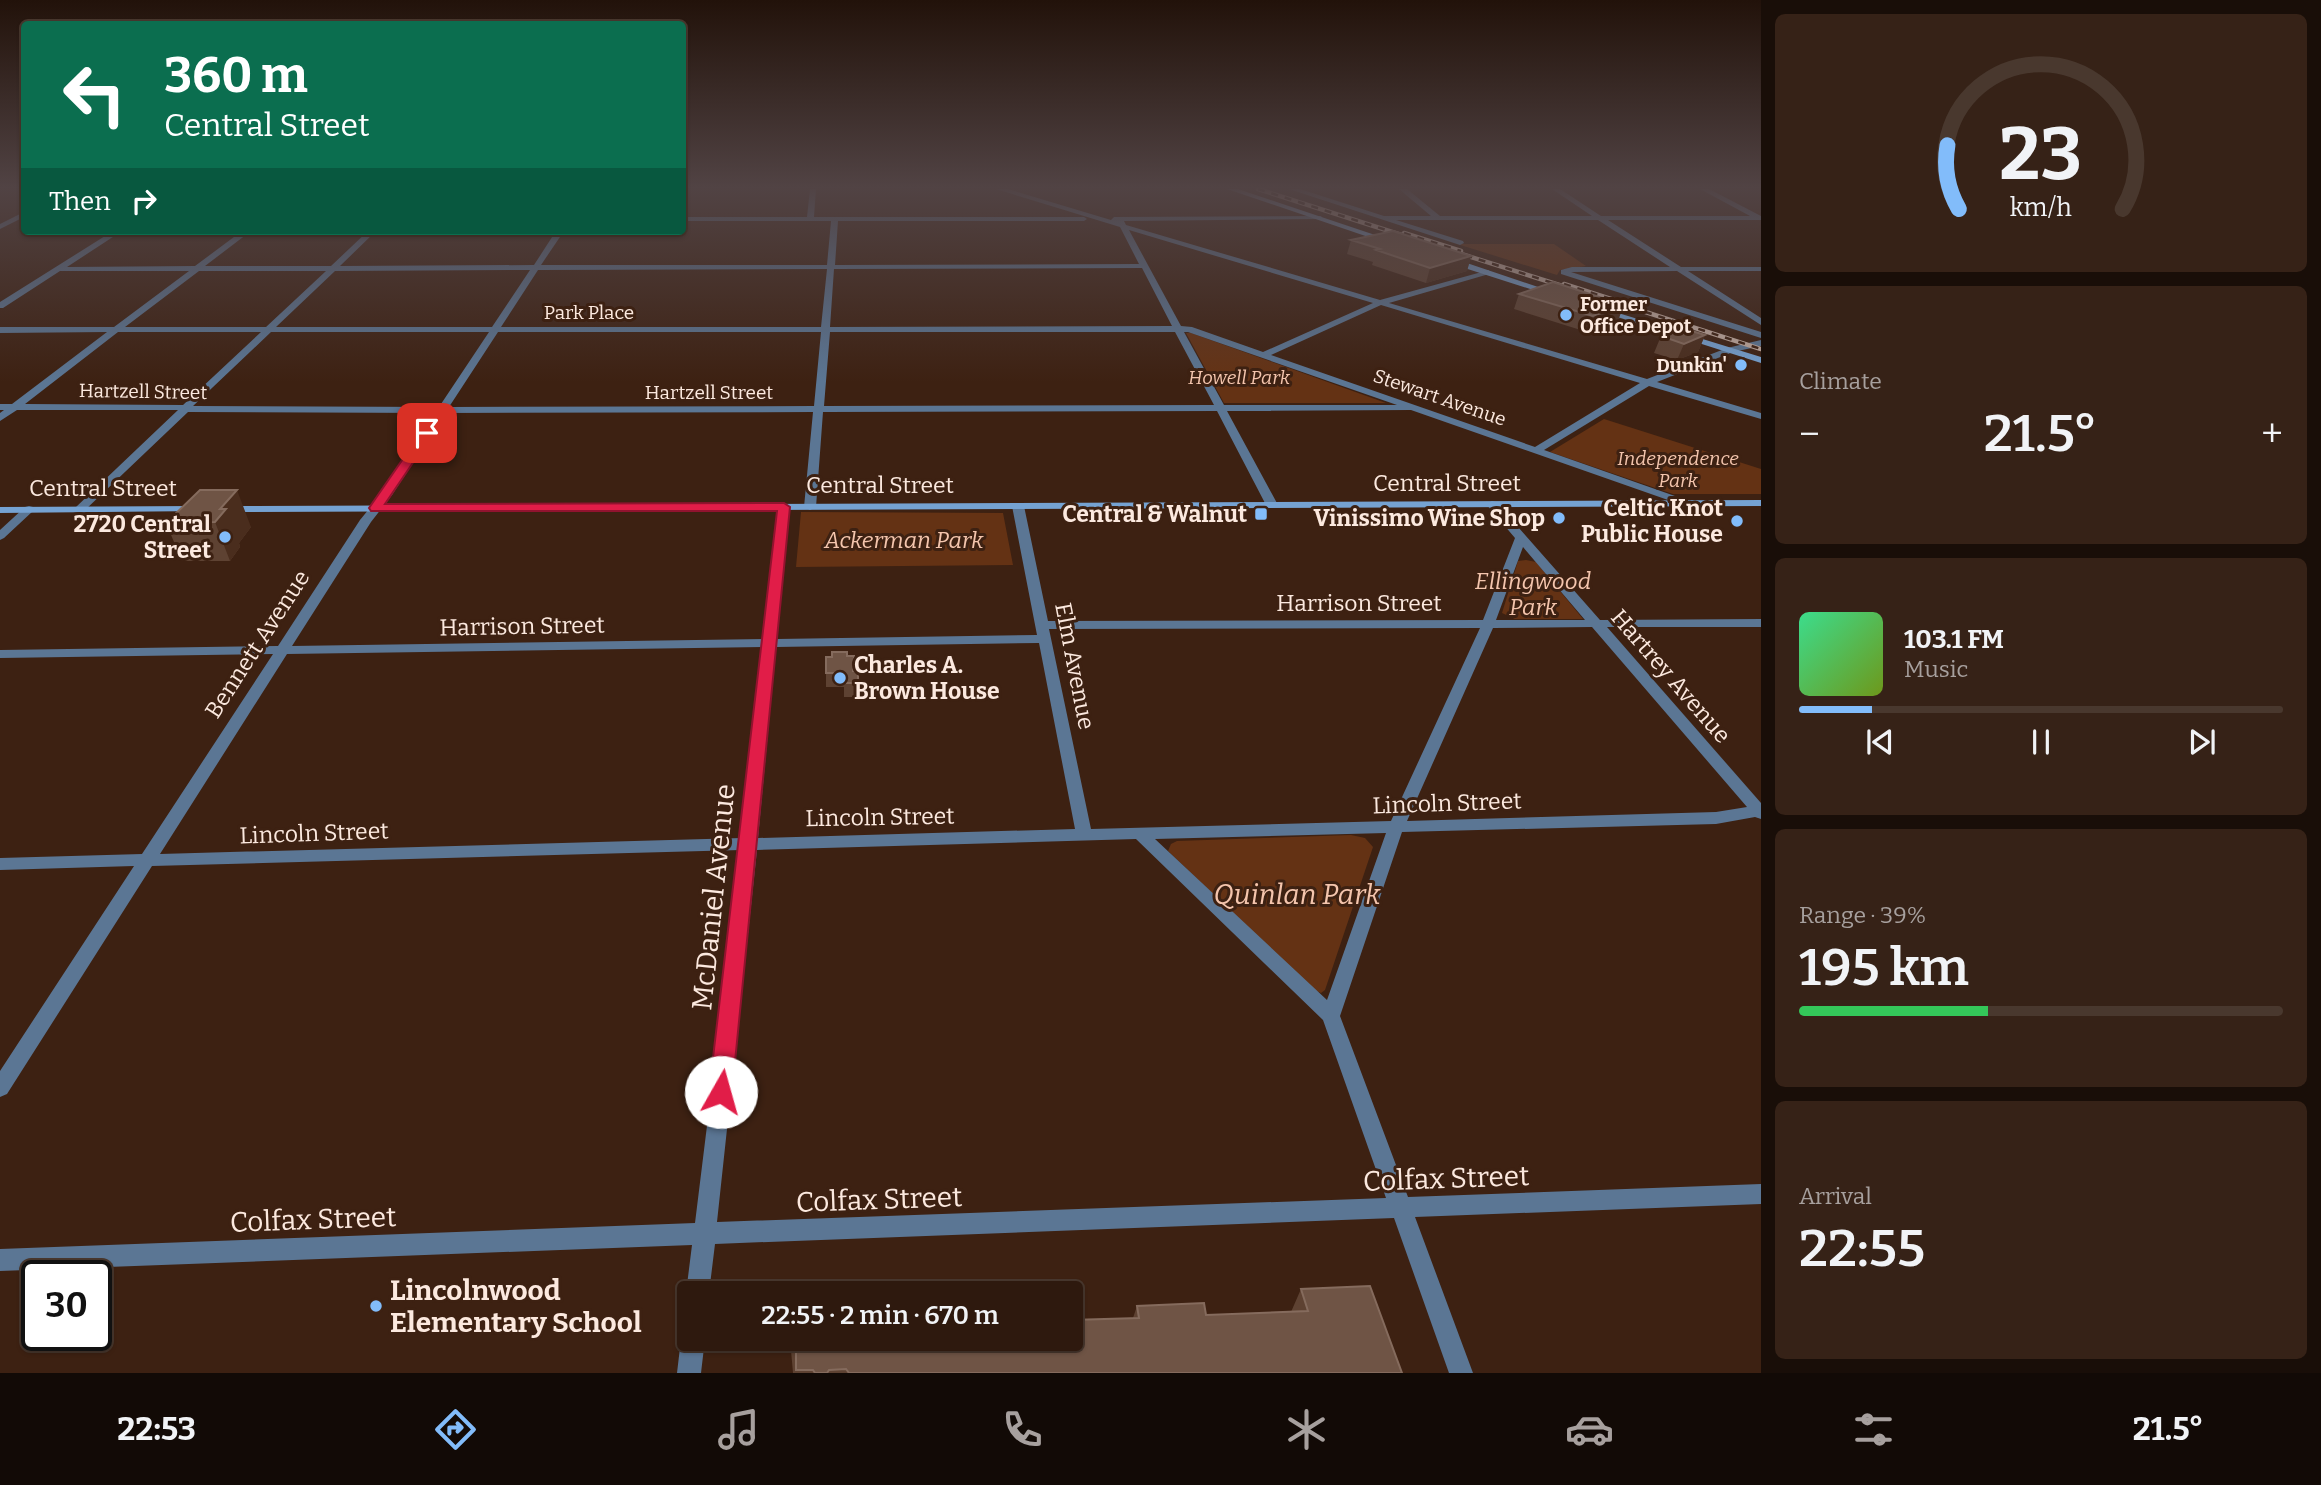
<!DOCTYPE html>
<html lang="en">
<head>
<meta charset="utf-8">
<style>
  body { margin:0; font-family:Bitter,serif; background:#362217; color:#f1f3f6; height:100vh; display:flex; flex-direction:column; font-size:26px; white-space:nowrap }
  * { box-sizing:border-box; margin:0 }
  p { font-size:23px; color:#a7a09e }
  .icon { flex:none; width:38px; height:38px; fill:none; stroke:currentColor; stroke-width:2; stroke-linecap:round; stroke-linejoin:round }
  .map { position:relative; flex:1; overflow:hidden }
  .drawer { display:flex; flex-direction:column; gap:14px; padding:14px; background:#190e08; width:560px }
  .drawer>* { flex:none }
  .hud { position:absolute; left:21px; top:21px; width:665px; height:214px; border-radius:7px; box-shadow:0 2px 5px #0004,0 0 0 2px #49382e; background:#0b6e4f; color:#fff; overflow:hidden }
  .speed { position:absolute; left:21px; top:1260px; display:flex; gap:14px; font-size:35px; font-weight:700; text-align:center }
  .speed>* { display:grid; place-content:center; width:91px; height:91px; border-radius:50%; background:#2e190e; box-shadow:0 2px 5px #0004,0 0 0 2px #49382e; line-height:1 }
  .speed .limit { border:4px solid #111; border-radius:10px; background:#fff; color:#111 }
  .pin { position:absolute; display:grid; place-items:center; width:60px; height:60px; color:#fff; margin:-30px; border-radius:14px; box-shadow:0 4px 10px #0006 }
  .me { position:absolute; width:77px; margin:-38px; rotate:7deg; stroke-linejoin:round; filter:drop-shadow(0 0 5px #0008) }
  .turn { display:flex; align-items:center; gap:24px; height:147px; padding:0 28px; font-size:32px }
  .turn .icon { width:91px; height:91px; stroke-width:2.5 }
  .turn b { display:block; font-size:49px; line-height:60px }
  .then { display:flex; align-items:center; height:66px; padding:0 28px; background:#0003; gap:14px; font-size:26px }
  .big { font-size:52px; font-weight:600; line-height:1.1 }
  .drawer .tile { flex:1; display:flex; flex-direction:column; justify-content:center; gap:10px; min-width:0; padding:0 24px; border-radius:10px; background:#362217 }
  .drawer .dial { align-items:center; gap:0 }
  .dial svg { height:182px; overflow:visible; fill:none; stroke:#49382e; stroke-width:7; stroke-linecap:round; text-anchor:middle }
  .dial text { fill:#f1f3f6; stroke:none }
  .song { display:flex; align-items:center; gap:21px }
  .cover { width:84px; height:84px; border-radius:10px; background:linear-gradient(135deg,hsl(150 70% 55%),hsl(80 70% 35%)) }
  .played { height:7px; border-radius:4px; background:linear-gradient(90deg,#82bcfa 15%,#49382e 15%) }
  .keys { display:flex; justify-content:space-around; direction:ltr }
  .heat { display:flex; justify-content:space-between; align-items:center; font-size:38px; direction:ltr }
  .charge { height:10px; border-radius:5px; background:linear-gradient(90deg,#34c759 39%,#49382e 0) }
  .trip { position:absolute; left:677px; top:1281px; width:406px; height:70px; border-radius:7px; background:#2e190e; box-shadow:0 2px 5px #0004,0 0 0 2px #49382e; font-weight:600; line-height:70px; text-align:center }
  .dock { display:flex; height:112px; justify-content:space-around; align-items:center; background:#120a06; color:#a7a09e }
  .dock .icon { width:49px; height:49px }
  .dock .on { color:#82bcfa }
  .dock b { font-size:32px; color:#f1f3f6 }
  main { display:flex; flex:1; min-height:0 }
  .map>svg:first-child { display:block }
  .green { fill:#643214 }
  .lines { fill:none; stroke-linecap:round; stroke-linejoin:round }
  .street { fill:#5b7694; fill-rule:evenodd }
  .secondary { fill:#75a2d2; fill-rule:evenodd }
  .rail-casing { stroke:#c0aa9f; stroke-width:4.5 }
  .rail { stroke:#3d2112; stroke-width:2.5; stroke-dasharray:7; stroke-linecap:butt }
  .wall { fill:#5e4232 }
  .shaded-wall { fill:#4a2d1d }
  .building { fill:#6f5445; stroke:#856b5d; stroke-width:2 }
  .route { fill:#e11d48; stroke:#92132f; stroke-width:2 }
  .poi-dot { fill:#82bcfa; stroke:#3d2112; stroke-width:2.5 }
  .labels { text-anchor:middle; stroke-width:6; stroke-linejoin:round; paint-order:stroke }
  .far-poi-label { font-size:19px; font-weight:bold; fill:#fce9df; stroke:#3d2112; text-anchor:start }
  .far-street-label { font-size:19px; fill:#fce9df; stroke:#3d2112 }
  .far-park-label { font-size:19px; font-style:italic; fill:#f4c5ad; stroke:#3d2112 }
  .street-label { font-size:23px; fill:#fce9df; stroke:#3d2112 }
  .poi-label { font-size:23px; font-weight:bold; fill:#fce9df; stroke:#3d2112; text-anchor:end }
  .park-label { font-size:23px; font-style:italic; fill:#f4c5ad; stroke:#3d2112 }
  .near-park-label { font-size:28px; font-style:italic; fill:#f4c5ad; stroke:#3d2112 }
  .near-street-label { font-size:28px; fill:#fce9df; stroke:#3d2112 }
  .near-poi-label { font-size:28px; font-weight:bold; fill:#fce9df; stroke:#3d2112; text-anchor:start }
</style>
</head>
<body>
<main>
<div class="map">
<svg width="1761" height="1373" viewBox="0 0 1761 1373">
  <rect width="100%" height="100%" fill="#3d2112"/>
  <path class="green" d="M1457,244H1554L1586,266L1560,270L1557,275Z
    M1186,333H1191L1386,403H1224Z
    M1604,419L1761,469V494H1673L1550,452Z
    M801,512L1003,513L1013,565L796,567Z
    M1526,560L1536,562L1583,619H1515L1502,613L1518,561Z
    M1351,835L1365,838L1373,847L1325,990L1321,993L1314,990L1168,851L1171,844L1177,841Z"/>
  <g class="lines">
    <path class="street" d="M810,189H816L814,217H1084L1087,219L1084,221H838L835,265L1139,264L1120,227L996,189H1008L1111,220L1114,217L1321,216L1323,219L1124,221L1126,225L1380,300L1489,270V274L1389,303L1647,379L1727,348L1761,340V346L1733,352L1657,382L1761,413V419L1649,386L1544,450L1692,502L1694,504L1688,507L1411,410L1227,411L1278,505L1272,508L1266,505L1217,411L823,412L816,507L810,510L804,507L813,412L445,413L392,495L371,522L292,646L764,639L778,507L784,504L790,507L777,639L1037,635L1012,506L1018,503L1024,506L1048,621L1483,620L1515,538L1486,504L1492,501L1496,502L1600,620L1761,619V627H1607L1761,803V819L1755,817L1716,824L1402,832L1340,1016L1408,1197L1761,1184V1204L1415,1217L1473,1373H1449L1394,1218L715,1244L709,1293H690V1300L686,1293L692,1245L0,1271V1249L695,1223L741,850L152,866L7,1094L0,1097V1071L134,866L0,870V858L142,854L273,654L0,658V650L278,646L360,520L382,493L435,413L188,412L84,511H76V507L178,410H17L0,421V413L4,410H0V404H12L107,332L0,333V327H114L189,271H60L3,308H0V302L113,231H122L67,267L195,266L242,231H251L205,266H331L368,231H376L340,266L534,265L556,231H564L541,265H827L831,221H682V217H807ZM1129,230L1373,303L1263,352L1192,327L1181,326ZM1142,268L1172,326L830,327L834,269ZM827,269L821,327H501L538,270ZM530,270L492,327H276L335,271ZM199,271H326L266,327H125ZM1381,305L1640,383L1535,447L1271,355ZM118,332H261L183,405L25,404ZM271,332H489L439,407L193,406ZM498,332H821L814,406L449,407ZM830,332H1175L1214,405L824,406ZM1184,332H1188L1397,405H1224ZM1523,547L1585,620H1496ZM1592,627L1747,807L1716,812L1407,821L1493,628ZM1480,628L1391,821L1091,829L1049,629ZM1039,643L1075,829L758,838L776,647ZM763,647L742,838L160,854L287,654ZM1386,833L1327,1000L1155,839ZM1136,839L1323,1020L1386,1198L717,1222L757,850Z
      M1289,189H1300L1384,216H1431L1399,189H1407L1440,216H1592L1552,189H1560L1601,216H1750L1700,189H1709L1761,216V220H1608L1681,267H1761V271H1688L1761,318V325L1677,271L1571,272L1761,332V338L1561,274V270L1572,267H1670L1598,220H1396L1463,241L1464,243L1460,245Z
      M24,212V217L0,229V224Z
      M29,506L33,507V511L4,538L0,540V530L25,507Z
      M690,1329V1339H705L701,1373H677L681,1339L685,1331Z"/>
    <path class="secondary" d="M1227,189H1238L1393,241L1386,243Z
      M1449,259H1455L1556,293L1549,295L1449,263Z
      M1602,308L1761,357V363L1602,312Z
      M1761,500V506L226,512L220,509L226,506Z
      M199,506L205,509L203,511L0,513V507Z"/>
    <defs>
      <path id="rail" d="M1258,189L1411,238
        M1404,233L1461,251
        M1452,251L1572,289
        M1564,284L1614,300
        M1605,299L1761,349"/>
    </defs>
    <use href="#rail" class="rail-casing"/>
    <use href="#rail" class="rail"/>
  </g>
  <path class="wall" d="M1351,240L1471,256L1467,271L1426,283L1372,265L1373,262L1347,254Z
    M1519,294L1624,305L1618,320L1587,332L1514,309Z
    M1705,335L1698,352L1677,360L1654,353L1661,336Z
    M200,490L251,527L239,543L240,547L230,561H182L166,523Z
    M847,656L854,671H858V697H844V687H826V673Z
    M1301,1289L1402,1373H793L790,1339H1071L1133,1318L1137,1306L1206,1315L1291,1312Z"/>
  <path class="shaded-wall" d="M1471,256L1467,271L1426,283L1430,268Z
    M1624,305L1618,320L1587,332L1593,316Z
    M1705,335L1698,352L1677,360L1684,344Z
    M237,490L251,527L239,543L240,547L230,561L215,522L220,509Z"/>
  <path class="building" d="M1393,231L1471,256L1430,268L1376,250L1380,249L1351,240Z
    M1553,282L1624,305L1593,316L1519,294Z
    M1682,328L1705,335L1684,344L1661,336Z
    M200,490H237L220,509H226L215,522L166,523Z
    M832,652H847V656H854L853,671H858V683H844V673H826V657H832Z
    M952,1282V1293H803V1287Z
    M1370,1286L1402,1373H849L846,1369L829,1370L827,1373H815L813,1370H796V1345L791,1339H1071V1320L1139,1318L1137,1306L1204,1303L1206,1315L1308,1311L1301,1289Z"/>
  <linearGradient id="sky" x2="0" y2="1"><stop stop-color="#22120a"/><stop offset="0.49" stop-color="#514344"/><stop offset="1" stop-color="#514344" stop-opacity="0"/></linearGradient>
  <rect width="1761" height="382" fill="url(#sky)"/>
  <path class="route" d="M427,429L433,433L385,504L784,503L790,507L732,1092L729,1099L721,1102L713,1099L709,1092L777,511H371L369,508L423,430Z"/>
  <g class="poi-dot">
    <circle cx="1566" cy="315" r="7"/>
    <circle cx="1741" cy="365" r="7"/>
    <rect x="1254" y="507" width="14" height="14" rx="3.5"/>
    <circle cx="1559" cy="518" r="7"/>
    <circle cx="1737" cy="521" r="7"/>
    <circle cx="225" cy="537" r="7"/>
    <circle cx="840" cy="678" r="7"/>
    <circle cx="376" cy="1306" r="7"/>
  </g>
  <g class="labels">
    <g class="far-poi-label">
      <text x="1580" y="311">Former<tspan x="1580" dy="22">Office Depot</tspan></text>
      <text x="1727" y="372" text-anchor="end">Dunkin'</text>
    </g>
    <g class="far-street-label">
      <text x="589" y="319">Park Place</text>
      <text transform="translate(143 391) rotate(1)" y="7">Hartzell Street</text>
      <text x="709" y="399">Hartzell Street</text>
      <text transform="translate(1440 397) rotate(19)" y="7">Stewart Avenue</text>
    </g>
    <g class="far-park-label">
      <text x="1239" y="384">Howell Park</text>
      <text x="1678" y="465">Independence<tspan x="1678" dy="22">Park</tspan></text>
    </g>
    <g class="street-label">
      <text x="1447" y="491">Central Street</text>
      <text x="880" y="493">Central Street</text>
      <text x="103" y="496">Central Street</text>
      <text x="1359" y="611">Harrison Street</text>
      <text transform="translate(522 626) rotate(-1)" y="8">Harrison Street</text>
      <text transform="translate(257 644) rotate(-57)" y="8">Bennett Avenue</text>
      <text transform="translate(1075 666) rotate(79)" y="8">Elm Avenue</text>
      <text transform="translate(1671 676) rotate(49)" y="8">Hartrey Avenue</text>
      <text transform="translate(1447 803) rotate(-2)" y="8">Lincoln Street</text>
      <text transform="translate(880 817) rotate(-1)" y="8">Lincoln Street</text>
      <text transform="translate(314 833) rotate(-2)" y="8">Lincoln Street</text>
    </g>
    <g class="poi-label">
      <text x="1723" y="516">Celtic Knot<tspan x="1723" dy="26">Public House</tspan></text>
      <text x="1247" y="522">Central &amp; Walnut</text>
      <text x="1545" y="526">Vinissimo Wine Shop</text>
      <text x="211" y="532">2720 Central<tspan x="211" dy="26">Street</tspan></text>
      <text x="854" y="673" text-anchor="start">Charles A.<tspan x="854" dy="26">Brown House</tspan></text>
    </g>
    <g class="park-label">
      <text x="904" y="548">Ackerman Park</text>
      <text x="1533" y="589">Ellingwood<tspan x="1533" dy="26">Park</tspan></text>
    </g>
    <g class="near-park-label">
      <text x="1297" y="904">Quinlan Park</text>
    </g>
    <g class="near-street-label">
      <text transform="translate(713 897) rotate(-84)" y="10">McDaniel Avenue</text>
      <text transform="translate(1446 1178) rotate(-2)" y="10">Colfax Street</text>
      <text transform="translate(879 1199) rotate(-2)" y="10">Colfax Street</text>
      <text transform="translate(313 1219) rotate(-2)" y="10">Colfax Street</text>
    </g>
    <g class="near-poi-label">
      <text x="390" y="1300">Lincolnwood<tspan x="390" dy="32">Elementary School</tspan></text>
    </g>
  </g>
</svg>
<div class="speed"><div class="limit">30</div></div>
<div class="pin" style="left:427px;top:433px;background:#d93025"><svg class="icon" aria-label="arrive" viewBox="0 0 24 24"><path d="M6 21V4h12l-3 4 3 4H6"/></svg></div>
<svg class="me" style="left:721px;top:1092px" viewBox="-20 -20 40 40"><circle r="19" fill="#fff"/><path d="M0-13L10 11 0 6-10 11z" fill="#e11d48"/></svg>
<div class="trip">22:55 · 2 min · 670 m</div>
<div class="hud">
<div class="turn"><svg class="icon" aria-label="left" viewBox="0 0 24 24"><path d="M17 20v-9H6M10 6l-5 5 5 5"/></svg><div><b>360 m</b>Central Street</div></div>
<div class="then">Then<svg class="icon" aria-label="right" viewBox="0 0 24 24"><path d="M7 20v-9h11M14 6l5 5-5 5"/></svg></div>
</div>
</div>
<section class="drawer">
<div class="tile dial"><svg viewBox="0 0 100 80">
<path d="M14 69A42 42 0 1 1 86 69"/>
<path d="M14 69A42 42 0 0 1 9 41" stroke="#82bcfa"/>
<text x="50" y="56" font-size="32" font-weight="700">23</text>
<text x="50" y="72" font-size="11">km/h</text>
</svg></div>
<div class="tile"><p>Climate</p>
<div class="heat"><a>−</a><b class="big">21.5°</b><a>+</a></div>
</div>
<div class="tile">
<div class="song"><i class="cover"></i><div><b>103.1 FM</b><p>Music</p></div></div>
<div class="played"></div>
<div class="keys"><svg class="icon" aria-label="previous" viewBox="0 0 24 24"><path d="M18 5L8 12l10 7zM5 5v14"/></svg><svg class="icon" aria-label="pause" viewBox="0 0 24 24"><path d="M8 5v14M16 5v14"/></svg><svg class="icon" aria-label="next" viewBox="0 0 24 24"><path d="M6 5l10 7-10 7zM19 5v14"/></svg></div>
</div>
<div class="tile"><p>Range · 39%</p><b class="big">195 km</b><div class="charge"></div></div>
<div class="tile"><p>Arrival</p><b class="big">22:55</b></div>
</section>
</main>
<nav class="dock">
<b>22:53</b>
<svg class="icon on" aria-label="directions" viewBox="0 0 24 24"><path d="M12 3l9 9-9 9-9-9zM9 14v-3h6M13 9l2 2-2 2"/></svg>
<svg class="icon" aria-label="music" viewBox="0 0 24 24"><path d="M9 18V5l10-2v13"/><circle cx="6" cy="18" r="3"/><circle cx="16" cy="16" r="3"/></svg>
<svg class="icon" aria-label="phone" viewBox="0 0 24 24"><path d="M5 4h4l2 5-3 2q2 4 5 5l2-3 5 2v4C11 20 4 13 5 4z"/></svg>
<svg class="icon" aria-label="climate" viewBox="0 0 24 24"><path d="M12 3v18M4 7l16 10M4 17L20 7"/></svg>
<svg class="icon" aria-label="car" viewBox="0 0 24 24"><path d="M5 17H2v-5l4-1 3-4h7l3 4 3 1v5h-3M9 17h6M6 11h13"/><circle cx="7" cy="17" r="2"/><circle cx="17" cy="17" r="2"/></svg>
<svg class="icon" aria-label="filters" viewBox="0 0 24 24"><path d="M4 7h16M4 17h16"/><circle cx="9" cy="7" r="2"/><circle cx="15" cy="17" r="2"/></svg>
<b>21.5°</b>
</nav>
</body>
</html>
